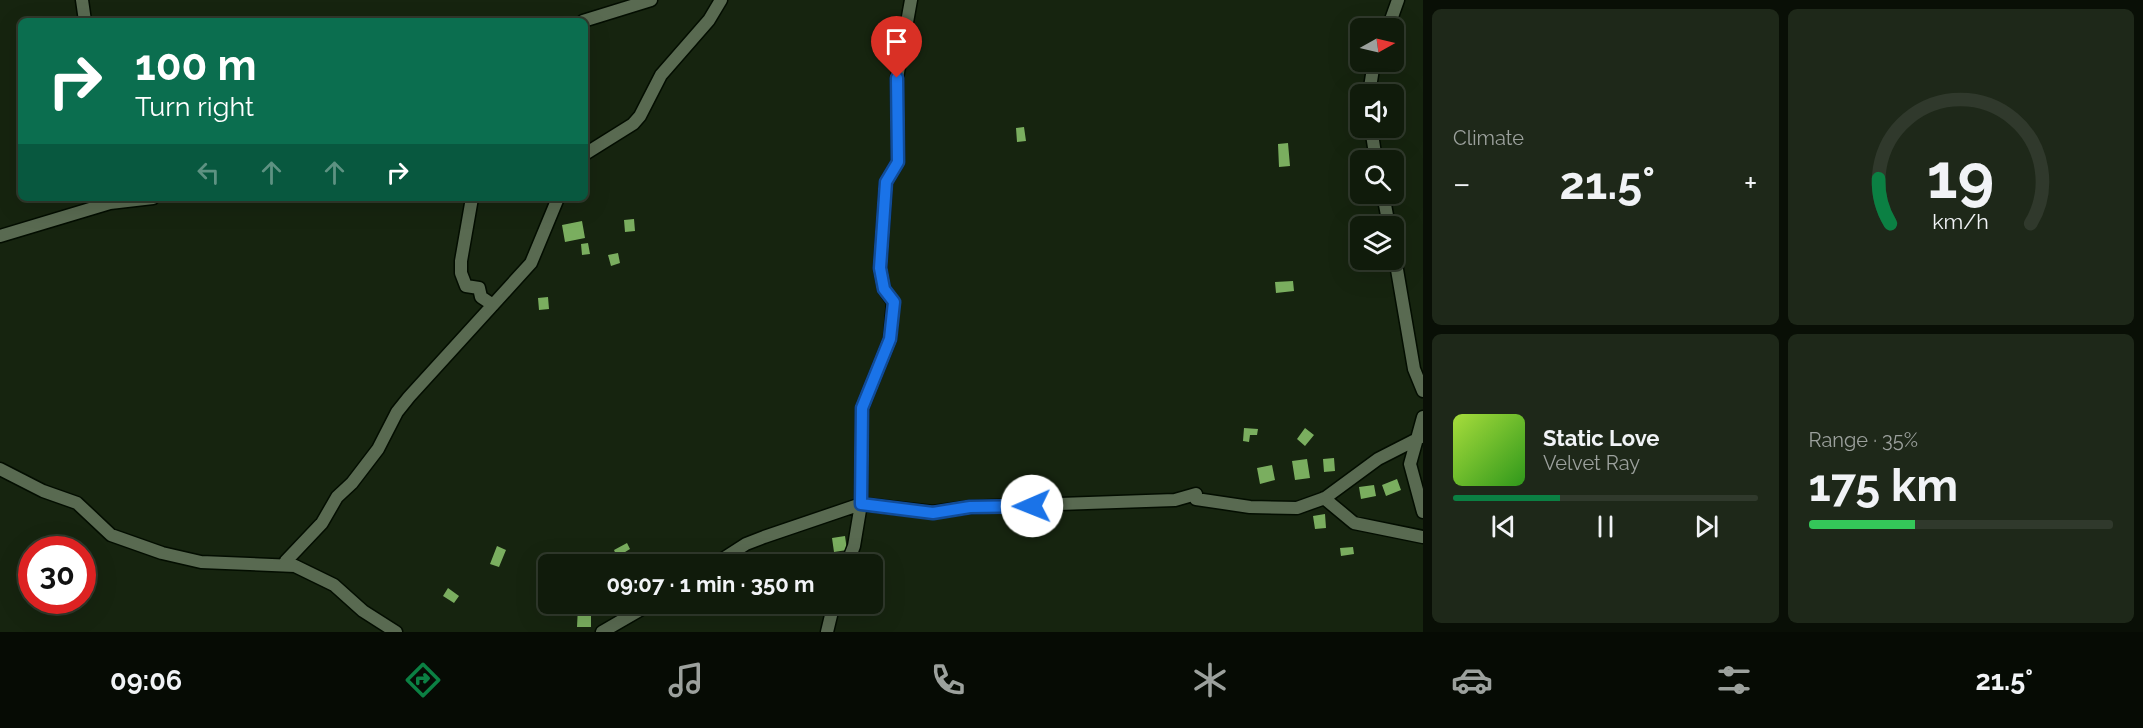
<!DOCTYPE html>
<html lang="en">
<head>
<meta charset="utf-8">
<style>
  body { margin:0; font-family:Raleway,sans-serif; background:#1e2819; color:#f1f3f6; height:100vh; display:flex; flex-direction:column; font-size:22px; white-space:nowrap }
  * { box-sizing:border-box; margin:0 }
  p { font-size:20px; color:#9ca19d }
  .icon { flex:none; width:33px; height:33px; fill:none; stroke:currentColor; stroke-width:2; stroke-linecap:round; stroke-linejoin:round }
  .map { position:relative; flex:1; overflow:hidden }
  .side { display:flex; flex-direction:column; gap:9px; padding:9px; background:#090f06; width:720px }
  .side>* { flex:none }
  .top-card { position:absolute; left:18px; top:18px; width:570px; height:183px; border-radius:9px; box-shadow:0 6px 24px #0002,0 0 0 2px #30392c; background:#0b6e4f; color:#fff; overflow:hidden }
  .needle { width:39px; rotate:82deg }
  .tools { position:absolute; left:1350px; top:18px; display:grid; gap:12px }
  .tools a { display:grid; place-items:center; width:54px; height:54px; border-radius:9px; background:#101b0b; box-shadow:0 6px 24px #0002,0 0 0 2px #30392c; font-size:30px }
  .speed { position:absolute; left:18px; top:536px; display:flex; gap:12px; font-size:30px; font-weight:700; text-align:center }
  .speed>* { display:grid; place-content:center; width:78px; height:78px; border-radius:50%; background:#101b0b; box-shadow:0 6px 24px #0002,0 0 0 2px #30392c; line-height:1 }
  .speed .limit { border:9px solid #d22; background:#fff; color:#111 }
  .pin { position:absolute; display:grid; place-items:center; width:51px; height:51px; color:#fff; margin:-62px -26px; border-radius:50% 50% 50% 0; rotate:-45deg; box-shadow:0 0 6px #0007 }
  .pin .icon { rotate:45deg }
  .me { position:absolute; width:66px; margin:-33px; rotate:269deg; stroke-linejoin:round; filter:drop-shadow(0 0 4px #0008) }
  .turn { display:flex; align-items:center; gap:21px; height:126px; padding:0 18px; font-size:27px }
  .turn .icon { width:78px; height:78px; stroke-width:2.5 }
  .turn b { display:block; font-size:42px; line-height:51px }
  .lanes { display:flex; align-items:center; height:57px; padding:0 18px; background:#0003; justify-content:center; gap:30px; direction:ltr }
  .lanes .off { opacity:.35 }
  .big { font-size:45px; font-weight:700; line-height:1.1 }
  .side .card { flex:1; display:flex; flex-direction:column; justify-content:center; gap:9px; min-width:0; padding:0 21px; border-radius:9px; background:#1e2819 }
  .side .dial { align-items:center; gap:0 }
  .dial svg { height:156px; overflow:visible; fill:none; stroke:#30392c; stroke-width:7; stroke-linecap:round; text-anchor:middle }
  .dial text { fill:#f1f3f6; stroke:none }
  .song { display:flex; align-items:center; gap:18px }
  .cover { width:72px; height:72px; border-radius:9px; background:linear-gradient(135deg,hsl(80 70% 55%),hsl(110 70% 35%)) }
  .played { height:6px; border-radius:3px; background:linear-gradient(90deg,#0b8043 35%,#30392c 35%) }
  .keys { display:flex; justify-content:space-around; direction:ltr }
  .heat { display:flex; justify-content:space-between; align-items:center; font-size:33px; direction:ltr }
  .charge { height:9px; border-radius:4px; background:linear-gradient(90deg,#34c759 35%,#30392c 0) }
  .side .tiles { flex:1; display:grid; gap:9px; grid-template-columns:repeat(2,1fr) }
  .trip { position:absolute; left:538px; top:554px; width:345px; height:60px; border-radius:9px; background:#101b0b; box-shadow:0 6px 24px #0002,0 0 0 2px #30392c; font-weight:700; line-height:60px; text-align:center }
  .menu { display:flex; height:96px; justify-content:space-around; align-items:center; background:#060b04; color:#9ca19d }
  .menu .icon { width:42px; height:42px }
  .menu .selected { color:#0b8043 }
  .menu b { font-size:27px; color:#f1f3f6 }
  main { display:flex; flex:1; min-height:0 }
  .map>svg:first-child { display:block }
  .building { fill:#7aae5f }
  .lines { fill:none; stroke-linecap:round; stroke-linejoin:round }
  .minor-casing { stroke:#030d00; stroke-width:15 }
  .minor { stroke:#596a51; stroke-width:12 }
  .route-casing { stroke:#114b97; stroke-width:15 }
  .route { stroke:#1a73e8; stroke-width:10 }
</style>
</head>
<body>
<main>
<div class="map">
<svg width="1423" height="632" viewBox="0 0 1423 632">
  <rect width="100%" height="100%" fill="#16240f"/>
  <path class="building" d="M1024,127L1026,141L1017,142L1016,128Z
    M1288,143L1290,166L1279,167L1278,144Z
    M634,219L635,231L625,232L624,220Z
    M582,221L585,238L565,242L562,225Z
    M1360,238V253L1351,254L1348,240Z
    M588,243L590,254L582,255L581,244Z
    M618,253L620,263L611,266L608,255Z
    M1293,281L1294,291L1276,293L1275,282Z
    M548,297L549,309L539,310L538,298Z
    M1244,428L1258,429L1257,435H1250L1249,442L1243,441Z
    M1305,428L1314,435L1305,446L1297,439Z
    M1334,458L1335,471L1324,472L1323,459Z
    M1307,459L1310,478L1295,480L1292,461Z
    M1272,465L1275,480L1260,484L1257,468Z
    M1397,479L1401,490L1386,496L1382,485Z
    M1374,485L1376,496L1361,499L1359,487Z
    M1325,514L1326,528L1315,529L1313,516Z
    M845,536L847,550L834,552L832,538Z
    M627,543L630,549L617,557L614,550Z
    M497,546L506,550L499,567L490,564Z
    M1353,547L1354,554L1341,556L1340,548Z
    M448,588L459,596L454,603L443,596Z
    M545,593L547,606L539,607L537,594Z
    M578,606H591V627H577Z"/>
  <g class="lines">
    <defs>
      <path id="minor" d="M82,0L85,21
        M583,21L651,0
        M1388,28L1398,0
        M1369,94L1374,62
        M1371,128L1376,160
        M585,154L633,124L640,116L661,75L709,20L721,0
        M1383,194L1389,226
        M472,198L461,261V273L466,286L479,288L481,297L493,305
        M0,236L110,203L153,198
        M1394,252L1414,369L1423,391
        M1423,417L1410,464L1423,512
        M0,469L43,491L77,503L111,535L162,553L201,562L295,566L334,585L363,611L396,632
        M1324,498L1354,523L1423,537
        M715,564L746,544L764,537L861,504L933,512L970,507L1175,500L1196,494V499L1250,507L1297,508L1325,498L1378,459L1423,436
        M847,564L854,546L861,504L862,408L890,339L893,302L884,289L880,268L886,182L898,162L897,78L911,0
        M295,566L286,561L322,523L337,497L352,483L378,449L397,412L409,397L531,263L558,198
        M602,632L652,603
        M827,632L834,603"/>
    </defs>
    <use href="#minor" class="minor-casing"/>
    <use href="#minor" class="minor"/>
  </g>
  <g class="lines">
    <defs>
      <path id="route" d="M897,78L898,162L886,182L880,268L884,289L894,302L890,339L862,408L861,504L933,513L970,507L1032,506"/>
    </defs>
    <use href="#route" class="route-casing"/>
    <use href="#route" class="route"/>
  </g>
</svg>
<div class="tools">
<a><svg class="needle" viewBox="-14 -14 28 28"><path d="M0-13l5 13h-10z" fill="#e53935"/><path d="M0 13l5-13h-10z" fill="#9ca19d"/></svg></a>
<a><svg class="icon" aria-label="sound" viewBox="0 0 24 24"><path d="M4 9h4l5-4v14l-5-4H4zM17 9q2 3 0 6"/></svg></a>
<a><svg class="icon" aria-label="search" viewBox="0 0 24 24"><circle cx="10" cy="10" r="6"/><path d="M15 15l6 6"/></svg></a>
<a><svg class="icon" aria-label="layers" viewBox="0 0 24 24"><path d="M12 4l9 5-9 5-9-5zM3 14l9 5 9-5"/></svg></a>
</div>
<div class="speed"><div class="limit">30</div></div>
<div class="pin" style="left:897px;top:78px;background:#d93025"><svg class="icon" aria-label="arrive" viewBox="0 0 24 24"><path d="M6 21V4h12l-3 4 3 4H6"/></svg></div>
<svg class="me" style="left:1032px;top:506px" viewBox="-20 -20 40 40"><circle r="19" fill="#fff"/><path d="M0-13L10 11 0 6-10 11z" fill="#1a73e8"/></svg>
<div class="trip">09:07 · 1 min · 350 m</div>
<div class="top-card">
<div class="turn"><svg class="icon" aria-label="right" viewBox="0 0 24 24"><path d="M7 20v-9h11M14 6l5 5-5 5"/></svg><div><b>100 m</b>Turn right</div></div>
<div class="lanes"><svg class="icon off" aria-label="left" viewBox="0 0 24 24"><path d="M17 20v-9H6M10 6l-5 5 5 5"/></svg><svg class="icon off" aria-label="ahead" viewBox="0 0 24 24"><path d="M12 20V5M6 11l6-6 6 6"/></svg><svg class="icon off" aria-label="ahead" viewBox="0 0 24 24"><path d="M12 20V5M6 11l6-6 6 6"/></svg><svg class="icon" aria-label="right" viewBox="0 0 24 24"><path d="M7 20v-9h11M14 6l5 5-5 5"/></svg></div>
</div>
</div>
<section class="side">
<div class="tiles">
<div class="card"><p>Climate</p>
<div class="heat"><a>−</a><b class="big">21.5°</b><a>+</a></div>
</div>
<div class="card dial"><svg viewBox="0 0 100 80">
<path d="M14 69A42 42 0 1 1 86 69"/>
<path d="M14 69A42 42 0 0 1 8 46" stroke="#0b8043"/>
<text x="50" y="56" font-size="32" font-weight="700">19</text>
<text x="50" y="72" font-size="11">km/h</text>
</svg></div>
<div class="card">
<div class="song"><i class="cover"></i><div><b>Static Love</b><p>Velvet Ray</p></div></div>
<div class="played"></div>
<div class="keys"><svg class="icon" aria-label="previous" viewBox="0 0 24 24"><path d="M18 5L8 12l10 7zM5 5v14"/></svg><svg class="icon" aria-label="pause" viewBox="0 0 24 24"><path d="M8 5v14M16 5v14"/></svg><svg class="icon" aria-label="next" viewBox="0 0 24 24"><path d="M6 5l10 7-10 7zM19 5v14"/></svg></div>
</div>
<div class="card"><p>Range · 35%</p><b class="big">175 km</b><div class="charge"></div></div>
</div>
</section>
</main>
<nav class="menu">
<b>09:06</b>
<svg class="icon selected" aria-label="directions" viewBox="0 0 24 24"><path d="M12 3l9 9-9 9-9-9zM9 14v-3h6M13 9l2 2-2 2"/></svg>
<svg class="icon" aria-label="music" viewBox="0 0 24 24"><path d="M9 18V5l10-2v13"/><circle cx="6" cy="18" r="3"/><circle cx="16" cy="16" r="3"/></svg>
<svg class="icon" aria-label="phone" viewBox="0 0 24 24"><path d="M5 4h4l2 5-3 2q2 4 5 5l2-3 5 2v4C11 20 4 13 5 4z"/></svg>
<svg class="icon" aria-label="climate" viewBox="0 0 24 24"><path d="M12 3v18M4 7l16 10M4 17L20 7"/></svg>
<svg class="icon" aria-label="car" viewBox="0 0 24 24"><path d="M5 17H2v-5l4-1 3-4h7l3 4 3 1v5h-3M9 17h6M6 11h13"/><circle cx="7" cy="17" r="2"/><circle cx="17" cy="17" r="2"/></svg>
<svg class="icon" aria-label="filters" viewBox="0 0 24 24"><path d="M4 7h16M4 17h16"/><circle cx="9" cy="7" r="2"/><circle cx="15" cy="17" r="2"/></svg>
<b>21.5°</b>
</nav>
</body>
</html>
